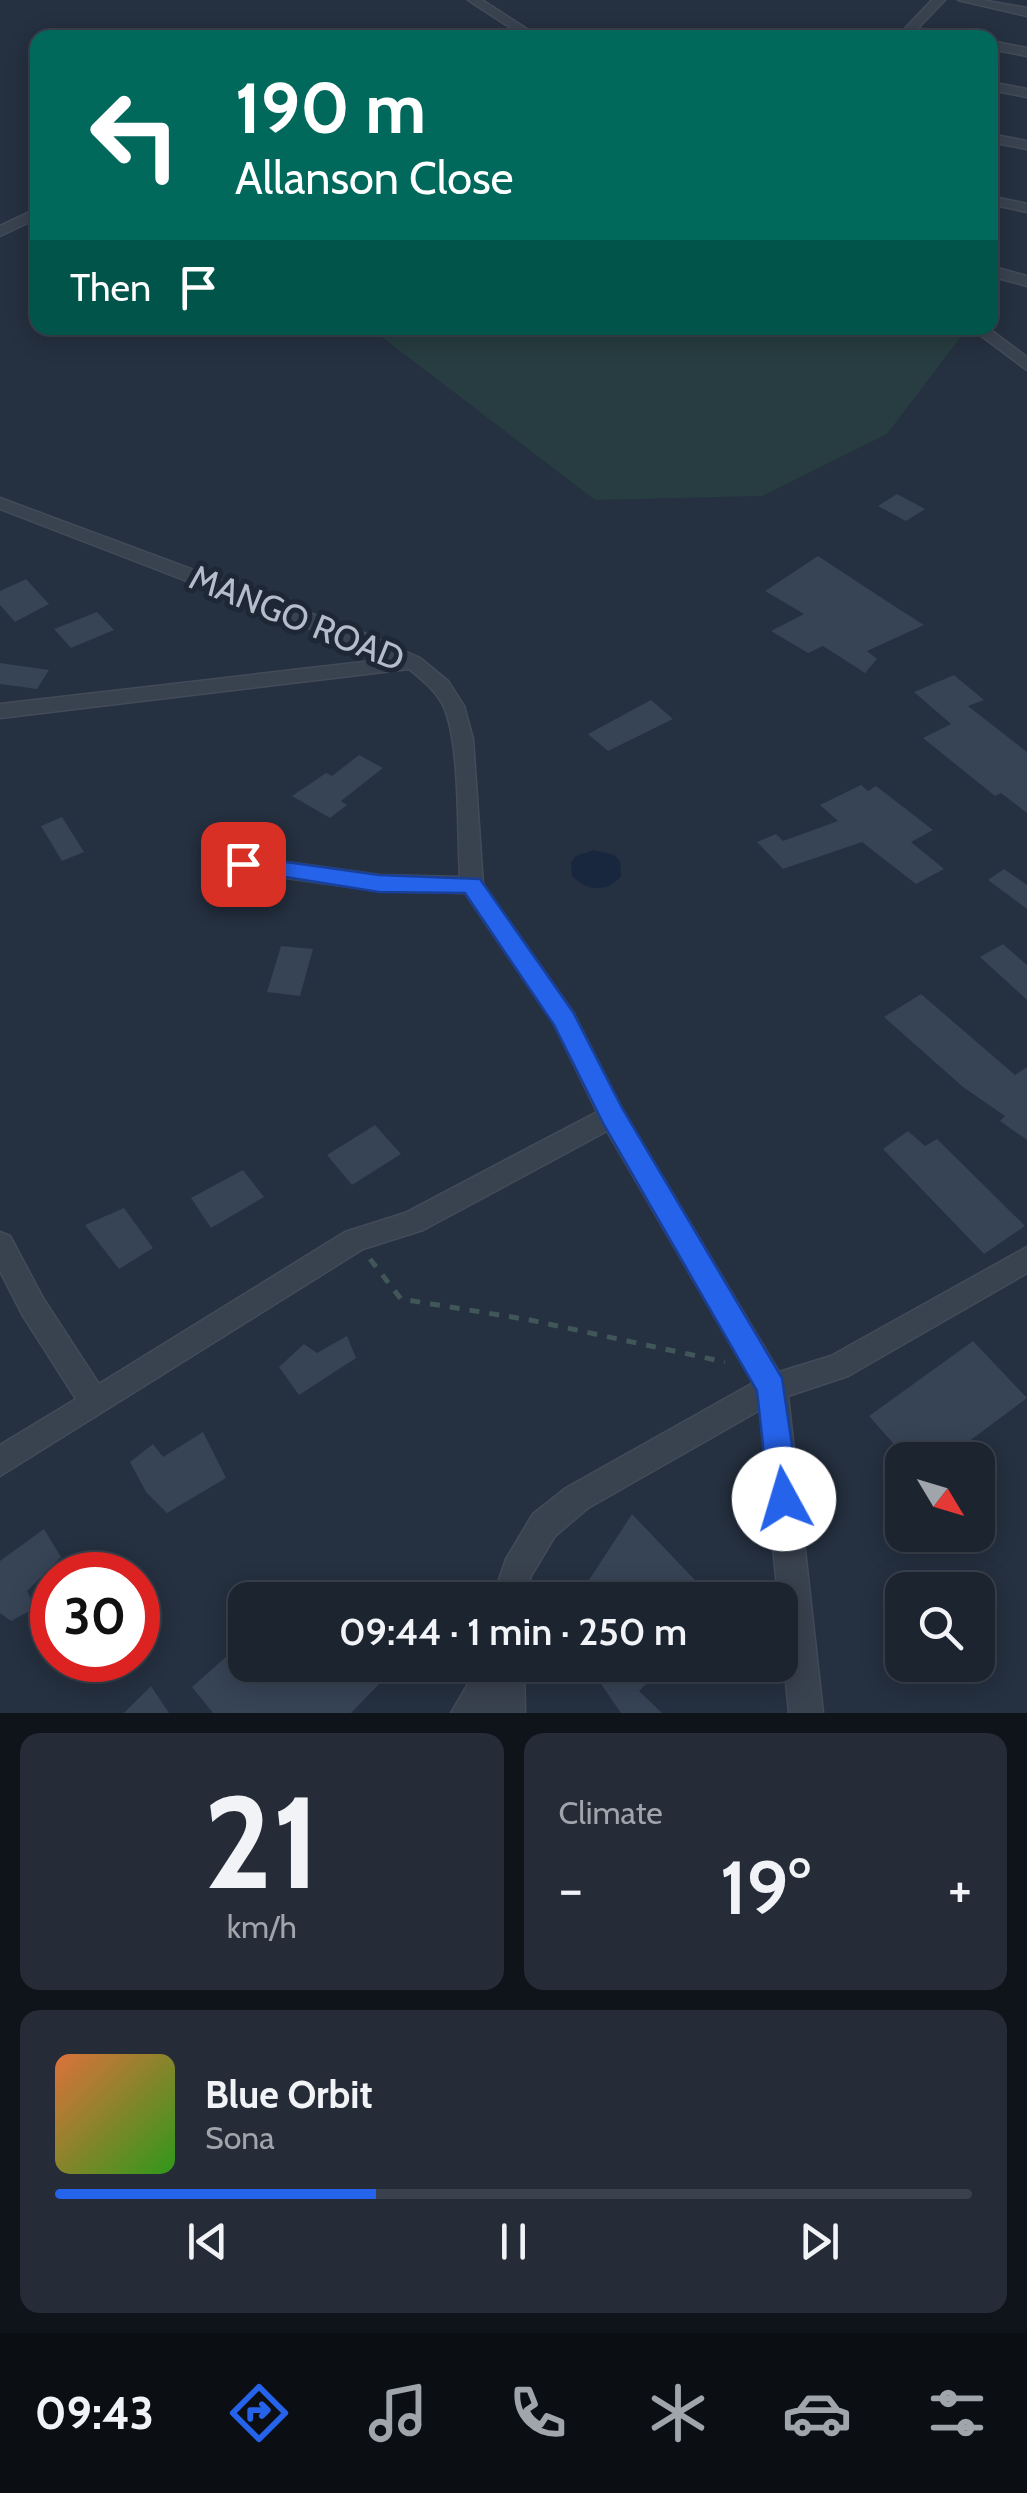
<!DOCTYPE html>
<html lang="en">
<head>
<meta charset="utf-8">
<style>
  body { margin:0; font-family:Cabin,sans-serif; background:#252c38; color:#f1f3f6; height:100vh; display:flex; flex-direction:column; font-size:38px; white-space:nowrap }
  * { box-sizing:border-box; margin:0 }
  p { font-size:32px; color:#a0a4ab }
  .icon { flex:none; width:55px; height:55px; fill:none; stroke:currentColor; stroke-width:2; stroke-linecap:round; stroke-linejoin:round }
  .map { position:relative; height:1713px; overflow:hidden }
  .side { display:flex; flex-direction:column; gap:20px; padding:20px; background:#0f141a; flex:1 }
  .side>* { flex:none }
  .guide { position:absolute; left:30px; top:30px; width:968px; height:305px; border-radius:20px; box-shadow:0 5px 25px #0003,0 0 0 2px #3a414c; background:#00695c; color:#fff; overflow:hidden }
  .needle { width:65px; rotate:128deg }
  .fabs { position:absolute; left:885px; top:1442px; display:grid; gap:20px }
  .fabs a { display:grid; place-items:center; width:110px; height:110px; border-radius:20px; background:#1c2430; box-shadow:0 5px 25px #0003,0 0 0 2px #3a414c; font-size:50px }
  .speed { position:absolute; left:30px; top:1552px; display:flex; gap:20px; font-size:50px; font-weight:700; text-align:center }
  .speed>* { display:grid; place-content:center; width:130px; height:130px; border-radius:50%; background:#1c2430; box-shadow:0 5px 25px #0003,0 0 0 2px #3a414c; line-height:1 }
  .speed .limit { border:15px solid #d22; background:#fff; color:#111 }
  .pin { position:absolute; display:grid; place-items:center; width:85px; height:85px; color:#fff; margin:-42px; border-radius:20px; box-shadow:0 5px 15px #0006 }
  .me { position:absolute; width:110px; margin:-55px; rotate:354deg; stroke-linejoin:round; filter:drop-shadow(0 0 8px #0008) }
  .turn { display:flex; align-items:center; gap:35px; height:210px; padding:0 40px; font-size:45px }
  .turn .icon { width:130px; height:130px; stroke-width:2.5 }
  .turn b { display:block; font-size:70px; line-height:85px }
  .then { display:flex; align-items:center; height:95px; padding:0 40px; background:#0003; gap:20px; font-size:38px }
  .big { font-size:75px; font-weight:600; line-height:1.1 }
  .side .card { flex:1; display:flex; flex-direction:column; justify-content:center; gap:15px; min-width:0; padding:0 35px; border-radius:20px; background:#252c38 }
  .side .dial { align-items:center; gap:0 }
  .dial b { font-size:130px; line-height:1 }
  .song { display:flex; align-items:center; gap:30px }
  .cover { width:120px; height:120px; border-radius:15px; background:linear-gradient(135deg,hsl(20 70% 55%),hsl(110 70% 35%)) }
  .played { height:10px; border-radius:5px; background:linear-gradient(90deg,#2563eb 35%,#3a414c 35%) }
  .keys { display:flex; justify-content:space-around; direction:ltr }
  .heat { display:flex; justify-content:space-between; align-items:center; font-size:55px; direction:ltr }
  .side .tiles { flex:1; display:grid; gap:20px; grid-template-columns:1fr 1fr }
  .card:last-child { grid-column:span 2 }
  .trip { position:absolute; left:228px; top:1582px; width:570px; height:100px; border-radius:20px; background:#1c2430; box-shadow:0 5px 25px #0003,0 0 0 2px #3a414c; font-weight:600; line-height:100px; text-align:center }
  .tabs { display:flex; height:160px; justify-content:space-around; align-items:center; background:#0b0e13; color:#a0a4ab }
  .tabs .icon { width:70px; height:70px }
  .tabs .on { color:#2563eb }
  .tabs b { font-size:45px; color:#f1f3f6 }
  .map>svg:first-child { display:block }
  .green { fill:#273d41 }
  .water { fill:#18273e }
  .building { fill:#374456 }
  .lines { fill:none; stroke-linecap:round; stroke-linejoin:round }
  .street-casing { stroke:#434b59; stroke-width:3 }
  .path { stroke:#405658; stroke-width:5; stroke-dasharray:10 10; stroke-linecap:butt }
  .street { fill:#39424f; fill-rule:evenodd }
  .route { fill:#2563eb; stroke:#184099; stroke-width:2.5 }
  .labels { text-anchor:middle; stroke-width:10; stroke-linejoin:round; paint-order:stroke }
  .street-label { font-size:35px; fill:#b6bdca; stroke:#1e2735 }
</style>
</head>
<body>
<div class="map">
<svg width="1027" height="1713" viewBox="0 0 1027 1713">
  <rect width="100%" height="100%" fill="#253040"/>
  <path class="green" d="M370,328H951L963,334L887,434L762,496L595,500Z"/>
  <path class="water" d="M594,850L614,855L620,861L621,876C608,893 586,891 572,876L571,862L576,856Z"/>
  <path class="building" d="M897,494L925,509L906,521L878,506Z
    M818,556L888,602L924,625L867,651L877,659L865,673L823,646L808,653L771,631L804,614L765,591Z
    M26,579L49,604L15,622L0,605V591Z
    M97,612L114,630L71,648L54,629Z
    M0,663L49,670L37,689L0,684Z
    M954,675L984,700L968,706L1027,752V813L1001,793L995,796L923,738L951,724L914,692Z
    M651,700L673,719L608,751L588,734Z
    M359,755L383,768L341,801L347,805L330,818L292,796L326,773L332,776Z
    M861,785L868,791L876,786L933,830L911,842L944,869L916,884L862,842L783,869L757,842L776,834L783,841L838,821L820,805Z
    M62,817L84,852L62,861L41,826Z
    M1004,869L1027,885V909L988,880Z
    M1003,944L1027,965V1000L980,957Z
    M281,946L313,949L300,996L267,992Z
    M921,994L1015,1075L1027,1067V1140L1000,1121L1005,1116L963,1087L884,1017Z
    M375,1125L401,1154L352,1185L327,1155Z
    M908,1131L925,1146L937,1139L1025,1226L984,1254L883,1149Z
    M243,1170L264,1197L211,1228L191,1198Z
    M124,1208L153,1248L119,1269L85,1225Z
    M347,1336L356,1358L299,1395L279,1367L304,1344L317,1353Z
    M973,1341L1027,1398L944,1460H908L869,1416Z
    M203,1432L226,1478L167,1513L146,1492L130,1462L153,1444L163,1457Z
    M632,1514L714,1600H576Z
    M44,1529L61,1557L27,1591L35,1608L11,1621L0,1613V1561Z
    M245,1640V1665H371L383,1680L351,1713H213L192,1687Z
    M588,1665H665L639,1691L662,1713H621Z
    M151,1686L169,1713H124Z"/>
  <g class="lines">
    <defs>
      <path id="street" d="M468,0H482L541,38H526Z
        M932,0H945L918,28L955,38L912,34L896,38Z
        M958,0H982L1027,8V16Z
        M990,41L1027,48V56L990,49Z
        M990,82L1027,89V97L990,90Z
        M990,134L1027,141V149L990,142Z
        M990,196L1027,204V212L990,204Z
        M38,208V218L0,236V226Z
        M990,266L1027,276V286L990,276Z
        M971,328H988L1027,357V370Z
        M0,498L369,635L420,658L448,681L464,706L473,739L483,884L573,1012L622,1109L779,1372L831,1356L1027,1247V1273L848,1376L788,1396L823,1713H789L760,1410L588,1508L555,1536L531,1576L524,1600H492L506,1559L533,1514L566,1488L753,1383L607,1131L423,1230L363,1249L0,1476V1445L76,1399L23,1316L0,1271V1232L10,1236L43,1298L99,1384L345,1232L405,1213L597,1112L554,1024L465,893L379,891L243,872L232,864L243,856L379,875L460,877C457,833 461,739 442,703C434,689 421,679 409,669L0,718V704L389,659L0,509Z
        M479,1665H524L525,1713H451Z"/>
    </defs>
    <use href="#street" class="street-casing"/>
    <path class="path" d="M370,1259L401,1299L530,1320L725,1362"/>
    <use href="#street" class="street"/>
  </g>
  <path class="route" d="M243,856L379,875L480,879L573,1012L622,1108L782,1378L800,1499L795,1510L784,1514L773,1510L769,1499L757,1391L603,1123L554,1025L465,893L379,892L235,869L231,864L235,858Z"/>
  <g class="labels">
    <g class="street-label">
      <text transform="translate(297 618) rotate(22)" y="12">MANGO ROAD</text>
    </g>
  </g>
</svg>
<div class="fabs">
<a><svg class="needle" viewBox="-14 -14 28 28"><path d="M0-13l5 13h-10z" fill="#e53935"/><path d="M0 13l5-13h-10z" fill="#a0a4ab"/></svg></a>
<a><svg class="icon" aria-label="search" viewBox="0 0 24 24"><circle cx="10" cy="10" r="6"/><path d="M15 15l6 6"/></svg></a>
</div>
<div class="speed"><div class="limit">30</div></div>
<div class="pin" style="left:243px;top:864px;background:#d93025"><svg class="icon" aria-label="arrive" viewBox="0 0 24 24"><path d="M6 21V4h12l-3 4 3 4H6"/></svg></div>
<svg class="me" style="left:784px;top:1499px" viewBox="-20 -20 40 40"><circle r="19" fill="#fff"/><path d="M0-13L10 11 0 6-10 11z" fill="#2563eb"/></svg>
<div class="trip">09:44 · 1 min · 250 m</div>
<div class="guide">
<div class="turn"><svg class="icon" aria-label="left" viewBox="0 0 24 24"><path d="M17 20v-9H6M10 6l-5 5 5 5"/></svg><div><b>190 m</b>Allanson Close</div></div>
<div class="then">Then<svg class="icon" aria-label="arrive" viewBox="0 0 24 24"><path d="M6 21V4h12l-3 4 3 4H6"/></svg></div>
</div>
</div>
<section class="side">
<div class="tiles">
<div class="card dial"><b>21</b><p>km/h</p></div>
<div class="card"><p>Climate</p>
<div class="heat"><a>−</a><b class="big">19°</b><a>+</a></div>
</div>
<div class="card">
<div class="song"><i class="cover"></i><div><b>Blue Orbit</b><p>Sona</p></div></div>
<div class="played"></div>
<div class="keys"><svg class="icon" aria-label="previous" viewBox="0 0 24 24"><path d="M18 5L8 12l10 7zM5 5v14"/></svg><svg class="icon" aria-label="pause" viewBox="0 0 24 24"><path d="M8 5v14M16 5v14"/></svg><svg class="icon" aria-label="next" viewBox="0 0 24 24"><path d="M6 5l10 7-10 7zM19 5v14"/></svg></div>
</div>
</div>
</section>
<nav class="tabs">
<b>09:43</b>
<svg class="icon on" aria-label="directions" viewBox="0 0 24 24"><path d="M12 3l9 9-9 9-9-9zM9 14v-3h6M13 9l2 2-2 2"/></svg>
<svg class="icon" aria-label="music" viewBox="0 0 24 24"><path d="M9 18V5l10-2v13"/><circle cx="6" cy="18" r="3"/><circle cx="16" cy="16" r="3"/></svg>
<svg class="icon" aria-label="phone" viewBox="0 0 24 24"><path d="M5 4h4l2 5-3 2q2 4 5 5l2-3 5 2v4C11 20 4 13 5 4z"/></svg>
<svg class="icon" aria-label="climate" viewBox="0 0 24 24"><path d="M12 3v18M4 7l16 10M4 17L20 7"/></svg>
<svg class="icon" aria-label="car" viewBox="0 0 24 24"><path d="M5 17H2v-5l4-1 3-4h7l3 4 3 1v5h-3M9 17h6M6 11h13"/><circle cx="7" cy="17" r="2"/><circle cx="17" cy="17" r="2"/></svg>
<svg class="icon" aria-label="filters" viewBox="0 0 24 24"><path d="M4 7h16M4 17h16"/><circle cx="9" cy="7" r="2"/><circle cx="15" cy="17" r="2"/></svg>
</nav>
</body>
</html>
